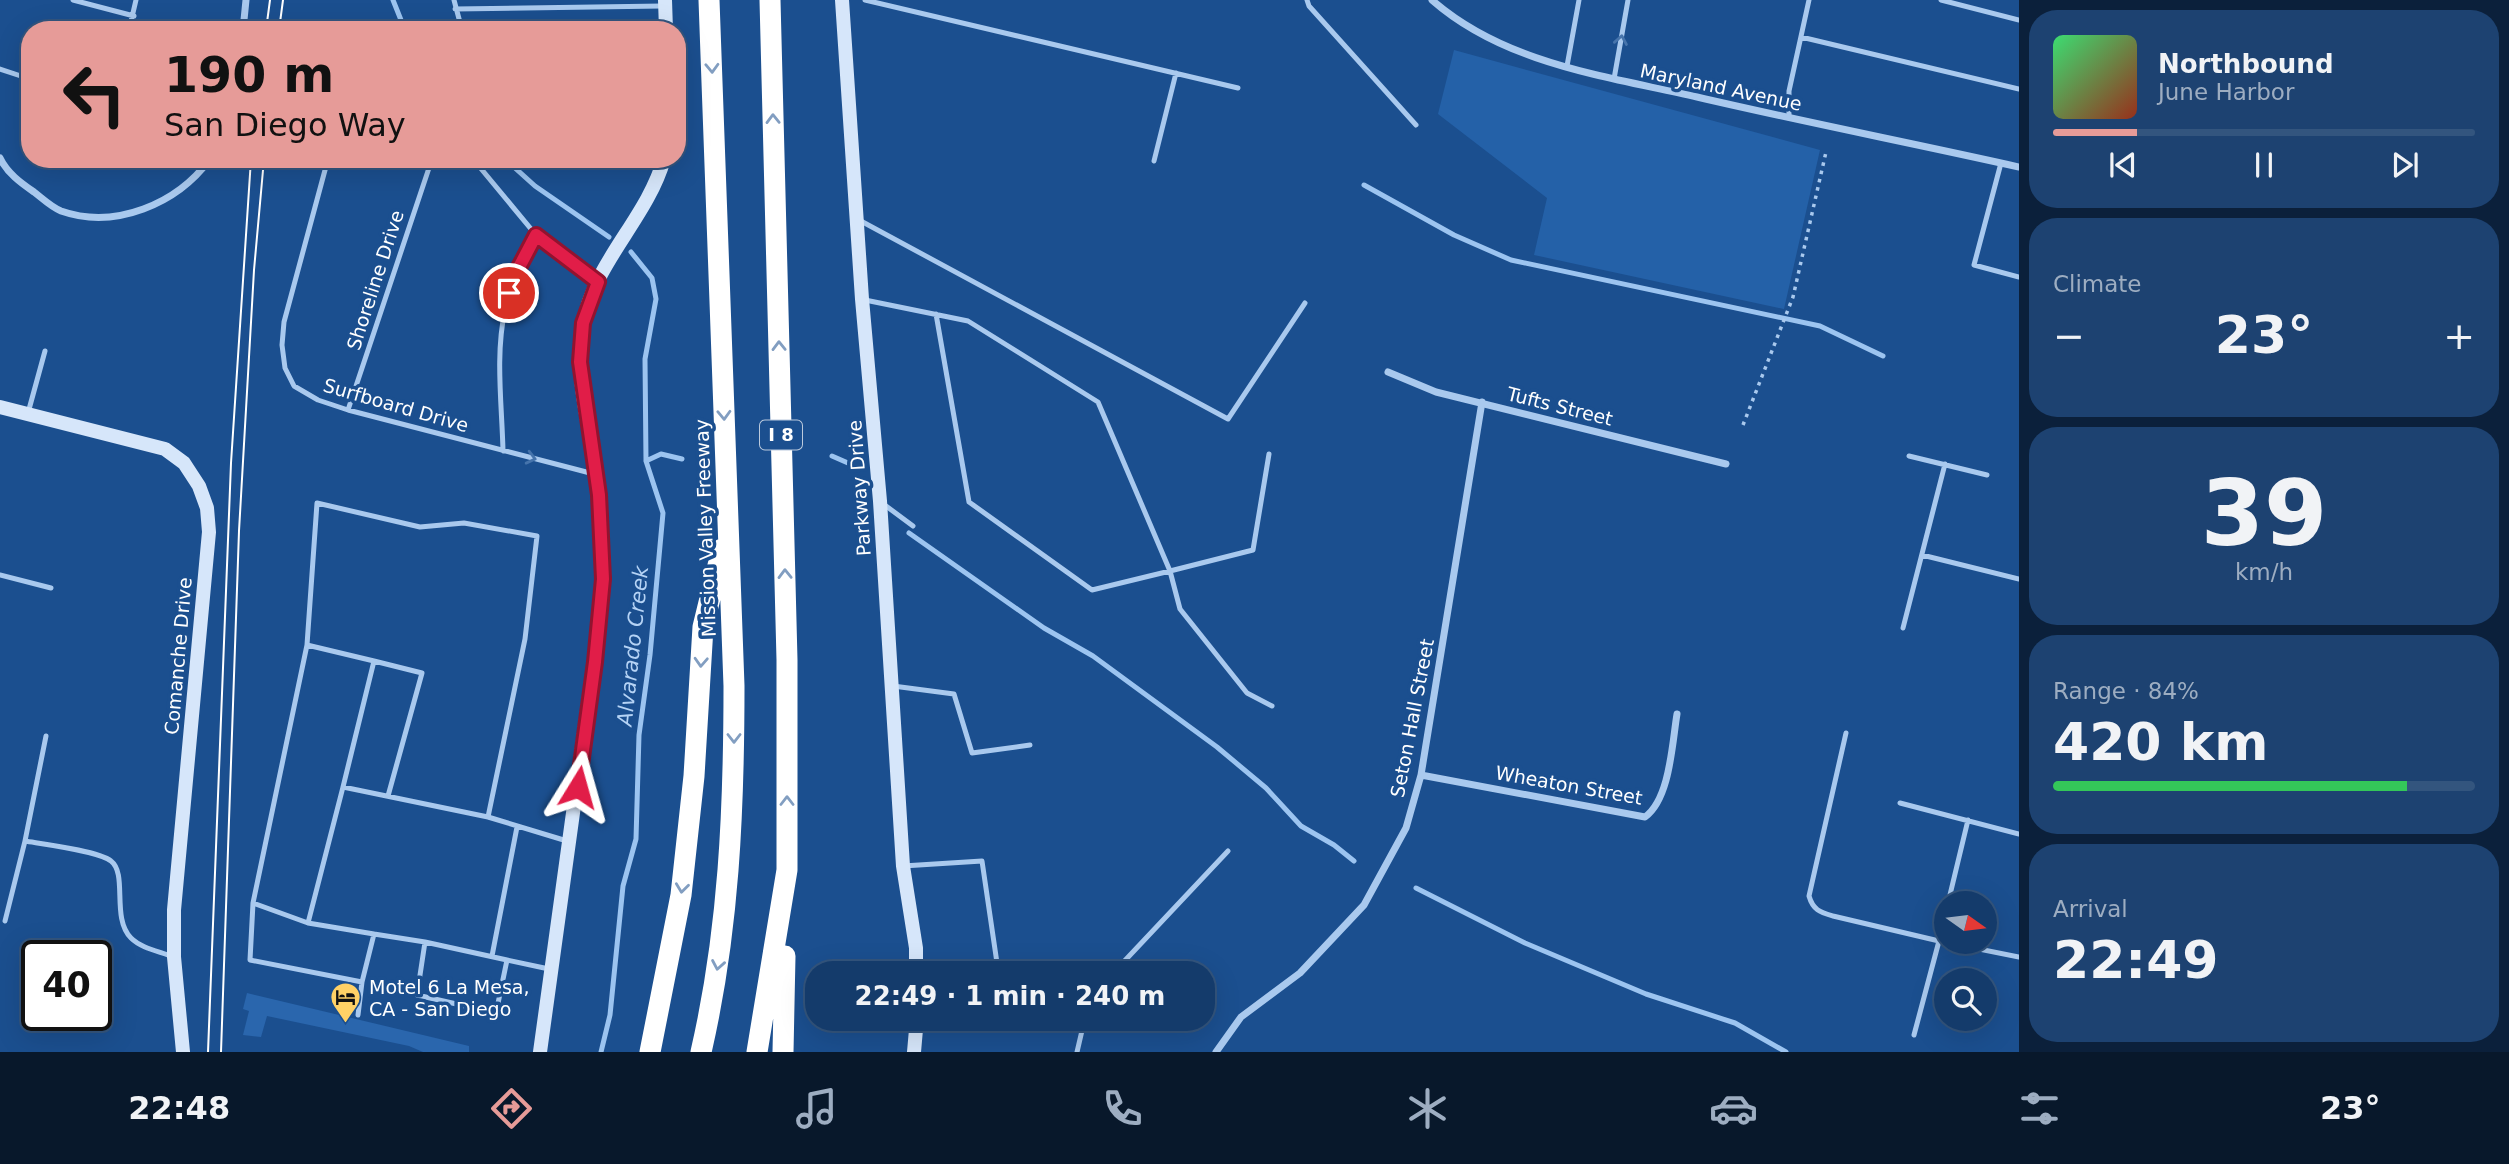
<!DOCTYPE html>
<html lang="en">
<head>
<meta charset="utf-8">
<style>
  body { margin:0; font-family:"DejaVu Sans",sans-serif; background:#1d4271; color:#f1f3f6; height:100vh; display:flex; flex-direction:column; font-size:26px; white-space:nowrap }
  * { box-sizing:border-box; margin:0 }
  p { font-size:23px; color:#9dadc1 }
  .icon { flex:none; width:38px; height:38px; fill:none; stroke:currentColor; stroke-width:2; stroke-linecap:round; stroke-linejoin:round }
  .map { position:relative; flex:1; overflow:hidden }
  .drawer { display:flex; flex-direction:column; gap:10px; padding:10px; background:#0b203b; width:490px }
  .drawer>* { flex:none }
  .banner { position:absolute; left:21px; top:21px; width:665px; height:147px; border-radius:28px; box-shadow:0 7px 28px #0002,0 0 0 2px #33557e; background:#e69b98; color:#111; overflow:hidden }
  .needle { width:46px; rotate:104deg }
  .buttons { position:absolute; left:1934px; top:891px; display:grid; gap:14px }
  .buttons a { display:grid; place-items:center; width:63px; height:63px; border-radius:50%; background:#143b6b; box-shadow:0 7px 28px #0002,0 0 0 2px #33557e; font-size:35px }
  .speed { position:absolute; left:21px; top:940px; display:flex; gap:14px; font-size:35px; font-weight:700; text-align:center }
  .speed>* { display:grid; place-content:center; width:91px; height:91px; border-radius:50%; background:#143b6b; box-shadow:0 7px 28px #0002,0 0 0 2px #33557e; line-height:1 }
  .speed .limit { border:4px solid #111; border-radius:10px; background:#fff; color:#111 }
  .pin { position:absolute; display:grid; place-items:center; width:60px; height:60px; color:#fff; margin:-30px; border:4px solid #fff; border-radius:50%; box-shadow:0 2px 7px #0007 }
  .me { position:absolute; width:77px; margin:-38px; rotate:8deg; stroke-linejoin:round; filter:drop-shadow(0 0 5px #0008) }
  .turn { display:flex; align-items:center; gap:24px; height:147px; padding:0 28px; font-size:32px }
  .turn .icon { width:91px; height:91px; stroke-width:2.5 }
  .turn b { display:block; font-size:49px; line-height:60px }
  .big { font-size:52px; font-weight:800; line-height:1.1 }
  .drawer .widget { flex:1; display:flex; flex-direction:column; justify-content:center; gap:10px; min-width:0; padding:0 24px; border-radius:28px; background:#1d4271 }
  .drawer .dial { align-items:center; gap:0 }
  .dial b { font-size:91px; line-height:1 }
  .song { display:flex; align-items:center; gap:21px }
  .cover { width:84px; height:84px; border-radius:10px; background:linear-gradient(135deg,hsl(140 70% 55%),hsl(10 70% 35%)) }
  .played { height:7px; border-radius:4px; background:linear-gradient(90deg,#e69b98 20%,#33557e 20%) }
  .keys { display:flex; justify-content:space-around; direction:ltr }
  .heat { display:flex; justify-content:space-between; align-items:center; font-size:38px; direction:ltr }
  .charge { height:10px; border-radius:5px; background:linear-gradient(90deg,#34c759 84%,#33557e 0) }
  .trip { position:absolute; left:805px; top:961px; width:410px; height:70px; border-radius:28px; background:#143b6b; box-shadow:0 7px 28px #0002,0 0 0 2px #33557e; font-weight:800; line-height:70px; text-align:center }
  .menu { display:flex; height:112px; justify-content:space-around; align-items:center; background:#08182b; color:#9dadc1 }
  .menu .icon { width:49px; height:49px }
  .menu .active { color:#e69b98 }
  .menu b { font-size:32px; color:#f1f3f6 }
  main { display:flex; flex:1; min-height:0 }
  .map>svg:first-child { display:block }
  .green { fill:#2461a8 }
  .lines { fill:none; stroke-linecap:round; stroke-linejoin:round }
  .stream { stroke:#9cc4f0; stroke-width:5 }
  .building { fill:#2a66ad }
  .path { stroke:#a9c9ee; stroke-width:3.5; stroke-dasharray:3.5 5; stroke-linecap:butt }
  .lane { stroke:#a9c9ee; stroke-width:5 }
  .street { stroke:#a9c9ee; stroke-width:7 }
  .secondary { stroke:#d6e6fa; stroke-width:14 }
  .highway { stroke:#fff; stroke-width:21 }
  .tram { stroke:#fff; stroke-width:2 }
  .oneway { stroke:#4674ac }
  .oneway2 { stroke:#829ec1 }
  .route-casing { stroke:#92132f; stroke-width:18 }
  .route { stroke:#e11d48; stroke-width:12 }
  .labels { text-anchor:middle; stroke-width:7; stroke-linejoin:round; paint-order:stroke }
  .shield { fill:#1b4f8f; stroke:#bbcadd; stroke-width:2 }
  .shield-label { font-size:18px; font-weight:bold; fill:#fff }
  .street-label { font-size:19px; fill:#fff; stroke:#1b4f8f }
  .poi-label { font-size:19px; fill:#fff; stroke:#1b4f8f; text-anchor:start }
  .water-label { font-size:21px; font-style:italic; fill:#b5d3f5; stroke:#1b4f8f }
</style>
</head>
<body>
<main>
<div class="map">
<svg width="2019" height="1052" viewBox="0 0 2019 1052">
  <rect width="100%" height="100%" fill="#1b4f8f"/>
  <path class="green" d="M1454,50L1820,150L1784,309L1534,255L1547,198L1438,114Z"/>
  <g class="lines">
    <path class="stream" d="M393,0L405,30
      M505,159L535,186L609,237
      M1364,185L1454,235L1511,260L1820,326L1883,356
      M832,456L848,463
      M646,461L661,454L682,459
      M909,533L1044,628L1093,656L1217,747L1266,788L1301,826L1334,845L1354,861
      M1416,888L1525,943L1646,994L1735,1023L1786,1052
      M601,1052L610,1015L623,886L636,839L639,735L650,655L663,513L646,461L645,359L656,299L652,278L631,252"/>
  </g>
  <path class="building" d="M247,993L469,1046V1052H423L409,1046L267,1016L261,1037L243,1035L249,1011L243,1009Z"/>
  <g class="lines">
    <path class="path" d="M1743,425L1793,297L1826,152"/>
    <path class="lane" d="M73,0L134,16
      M454,0L462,30
      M865,0L1238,88
      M1307,0L1309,6L1416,125
      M1941,0L2019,20
      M455,9L662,6
      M129,30L136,0
      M1801,37L2019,89
      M1567,66L1579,0
      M0,69L30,79
      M1614,79L1628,0
      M1789,118V91L1809,0
      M328,159L284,322L282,345L285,368L294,386L318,400L348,410L594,474
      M473,159L536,235L595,280
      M1154,161L1176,73
      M2001,163L1974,265L2019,277
      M859,220L1228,419L1305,303
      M865,300L968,321L1098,402L1170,571L1253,550L1269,454
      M936,314L969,502L1092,590L1170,571L1180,609L1247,693L1272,706
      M348,410L432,159
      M28,413L45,351
      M503,451C502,406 495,355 505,310C511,283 523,259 536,235
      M1909,456L1987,475
      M882,503L913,526
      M1922,555L2019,579
      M0,575L51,588
      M1903,628L1945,464
      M307,645L374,661L343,787
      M374,661L422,673L388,796
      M893,686L954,694L972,753L1030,745
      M1846,733L1809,896C1813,910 1820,912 1833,916L1939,941L1946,913
      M1900,803L2019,834
      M25,841L46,736
      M903,866L982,861L997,963L1116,970L1228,851
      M253,903L308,923L374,934L362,982
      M1948,903L1968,820
      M5,921L25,841C43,844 99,851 111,861C128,874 111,918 131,938C141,948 158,951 171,956
      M308,923L343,787L488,817
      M374,934L425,942L417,995L496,1013L507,960L549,969
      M425,942L507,960
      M492,956L517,827
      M358,1015L362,982L250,960L253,903L307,645L317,503L420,527L464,523L537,536L525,639L488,817L567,841
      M1914,1035L1939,941L2019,957
      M1077,1052L1084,1022"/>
    <path class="street" d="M1432,0C1505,64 1606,76 1697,97C1804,122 1912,143 2019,167
      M243,30L246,0
      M0,158C7,173 21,183 34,192C42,198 51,207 61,211C115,230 177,204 210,159
      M1388,372L1436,392L1726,464
      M1421,775L1645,817C1670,799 1672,744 1677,714
      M1216,1052L1241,1017L1300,973L1364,905L1406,828L1421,775L1482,402"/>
    <path class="secondary" d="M665,0L666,30
      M842,0L862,299L880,501L903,866L916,948V973
      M0,407L165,449L184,463L199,486L207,508L209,532L174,910V957L183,1052
      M540,1052L601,610C604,564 603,518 596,472C589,424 574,374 583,325C593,263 647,219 664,159
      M914,1052L917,1018"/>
    <path class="highway" d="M650,1052L681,895L694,776L703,627L722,549
      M701,1052C729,931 734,810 734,686L709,0
      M757,1052L787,870V660L770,0
      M783,1052L785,956"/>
    <path class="tram" d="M266,30L270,0
      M279,30L283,0
      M208,1052L231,463L251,159
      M221,1052L239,531L254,270L264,159"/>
  </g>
  <defs><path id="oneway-chevron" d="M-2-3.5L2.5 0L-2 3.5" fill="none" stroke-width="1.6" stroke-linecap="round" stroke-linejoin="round" transform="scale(1.75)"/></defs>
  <g class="oneway">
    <use href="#oneway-chevron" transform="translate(1621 40) rotate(-80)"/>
    <use href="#oneway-chevron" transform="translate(531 458) rotate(14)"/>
  </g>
  <g class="oneway2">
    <use href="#oneway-chevron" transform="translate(712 68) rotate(88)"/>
    <use href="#oneway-chevron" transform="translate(773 119) rotate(-91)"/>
    <use href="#oneway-chevron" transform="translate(779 346) rotate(-91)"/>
    <use href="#oneway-chevron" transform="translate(724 415) rotate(88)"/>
    <use href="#oneway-chevron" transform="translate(785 574) rotate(-91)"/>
    <use href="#oneway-chevron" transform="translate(701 662) rotate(93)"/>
    <use href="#oneway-chevron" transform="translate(734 738) rotate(90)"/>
    <use href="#oneway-chevron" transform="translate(787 801) rotate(-90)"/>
    <use href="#oneway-chevron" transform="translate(682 888) rotate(97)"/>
    <use href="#oneway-chevron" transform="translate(718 965) rotate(100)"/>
  </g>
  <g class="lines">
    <defs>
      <path id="route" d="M509,293L516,273L536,235L598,282L583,323L580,362L599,495L603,579L595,662L578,787"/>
    </defs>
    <use href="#route" class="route-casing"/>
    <use href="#route" class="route"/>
  </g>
  <defs>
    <symbol id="hotel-pin" viewBox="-11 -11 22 30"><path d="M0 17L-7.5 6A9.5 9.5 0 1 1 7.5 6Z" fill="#ffd166" stroke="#1b4f8f"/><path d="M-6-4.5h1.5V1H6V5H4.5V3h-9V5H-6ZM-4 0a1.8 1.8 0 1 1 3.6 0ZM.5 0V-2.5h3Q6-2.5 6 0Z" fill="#111"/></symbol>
  </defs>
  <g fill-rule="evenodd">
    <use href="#hotel-pin" x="328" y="980" width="35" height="47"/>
  </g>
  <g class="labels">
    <rect class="shield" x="760" y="420.5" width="42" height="29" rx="5"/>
    <g class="shield-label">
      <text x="781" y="441">I 8</text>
    </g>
    <g class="street-label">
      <text transform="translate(1721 87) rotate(12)" y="7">Maryland Avenue</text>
      <text transform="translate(375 280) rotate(-72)" y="7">Shoreline Drive</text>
      <text transform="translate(396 405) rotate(16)" y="7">Surfboard Drive</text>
      <text transform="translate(1560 406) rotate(14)" y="7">Tufts Street</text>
      <text transform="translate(859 488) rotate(-94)" y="7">Parkway Drive</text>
      <text transform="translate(705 528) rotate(-92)" y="7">Mission Valley Freeway</text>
      <text transform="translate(178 656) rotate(-85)" y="7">Comanche Drive</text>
      <text transform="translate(1412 718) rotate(-79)" y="7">Seton Hall Street</text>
      <text transform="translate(1569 785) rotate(10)" y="7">Wheaton Street</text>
    </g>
    <g class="poi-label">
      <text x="369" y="994">Motel 6 La Mesa,<tspan x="369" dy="22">CA - San Diego</tspan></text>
    </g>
    <g class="water-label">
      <text transform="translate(633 646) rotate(-84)" y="7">Alvarado Creek</text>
    </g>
  </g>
</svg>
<div class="buttons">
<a><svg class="needle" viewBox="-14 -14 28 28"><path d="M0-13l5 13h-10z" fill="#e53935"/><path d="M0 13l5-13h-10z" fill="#9dadc1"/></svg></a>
<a><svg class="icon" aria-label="search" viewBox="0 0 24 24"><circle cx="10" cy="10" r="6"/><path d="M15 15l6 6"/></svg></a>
</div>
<div class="speed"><div class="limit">40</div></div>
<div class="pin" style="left:509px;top:293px;background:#d93025"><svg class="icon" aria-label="arrive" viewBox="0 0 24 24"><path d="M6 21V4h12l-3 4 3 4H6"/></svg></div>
<svg class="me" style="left:578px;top:787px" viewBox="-20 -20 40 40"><path d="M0-17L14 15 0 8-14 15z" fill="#e11d48" stroke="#fff" stroke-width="4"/></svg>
<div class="trip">22:49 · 1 min · 240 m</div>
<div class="banner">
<div class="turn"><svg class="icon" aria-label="left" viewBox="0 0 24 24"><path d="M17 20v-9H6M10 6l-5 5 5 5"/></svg><div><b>190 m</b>San Diego Way</div></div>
</div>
</div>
<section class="drawer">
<div class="widget">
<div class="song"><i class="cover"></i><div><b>Northbound</b><p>June Harbor</p></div></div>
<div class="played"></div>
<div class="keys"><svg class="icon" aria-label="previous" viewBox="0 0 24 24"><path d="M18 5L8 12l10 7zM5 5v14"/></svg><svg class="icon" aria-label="pause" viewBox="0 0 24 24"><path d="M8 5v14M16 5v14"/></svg><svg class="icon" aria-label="next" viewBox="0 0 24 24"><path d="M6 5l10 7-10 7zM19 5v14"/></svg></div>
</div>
<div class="widget"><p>Climate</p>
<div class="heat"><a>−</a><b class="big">23°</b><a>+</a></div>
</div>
<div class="widget dial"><b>39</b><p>km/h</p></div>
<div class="widget"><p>Range · 84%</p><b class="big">420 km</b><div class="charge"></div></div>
<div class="widget"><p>Arrival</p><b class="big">22:49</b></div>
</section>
</main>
<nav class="menu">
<b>22:48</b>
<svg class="icon active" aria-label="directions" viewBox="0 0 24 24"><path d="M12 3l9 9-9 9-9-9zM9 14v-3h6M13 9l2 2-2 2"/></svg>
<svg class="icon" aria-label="music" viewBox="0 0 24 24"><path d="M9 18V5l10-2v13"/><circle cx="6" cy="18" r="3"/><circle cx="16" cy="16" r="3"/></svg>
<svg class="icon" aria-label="phone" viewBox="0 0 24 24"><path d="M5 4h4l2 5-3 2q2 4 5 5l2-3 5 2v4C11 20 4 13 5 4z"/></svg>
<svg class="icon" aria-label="climate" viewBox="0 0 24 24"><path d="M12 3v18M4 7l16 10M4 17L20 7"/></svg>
<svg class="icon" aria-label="car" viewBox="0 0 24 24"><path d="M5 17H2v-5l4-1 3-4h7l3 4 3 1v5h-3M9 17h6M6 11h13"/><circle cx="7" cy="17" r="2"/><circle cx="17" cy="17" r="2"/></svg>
<svg class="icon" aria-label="filters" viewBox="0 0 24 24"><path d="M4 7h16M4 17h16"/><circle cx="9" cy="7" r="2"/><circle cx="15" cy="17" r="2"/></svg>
<b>23°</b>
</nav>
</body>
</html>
